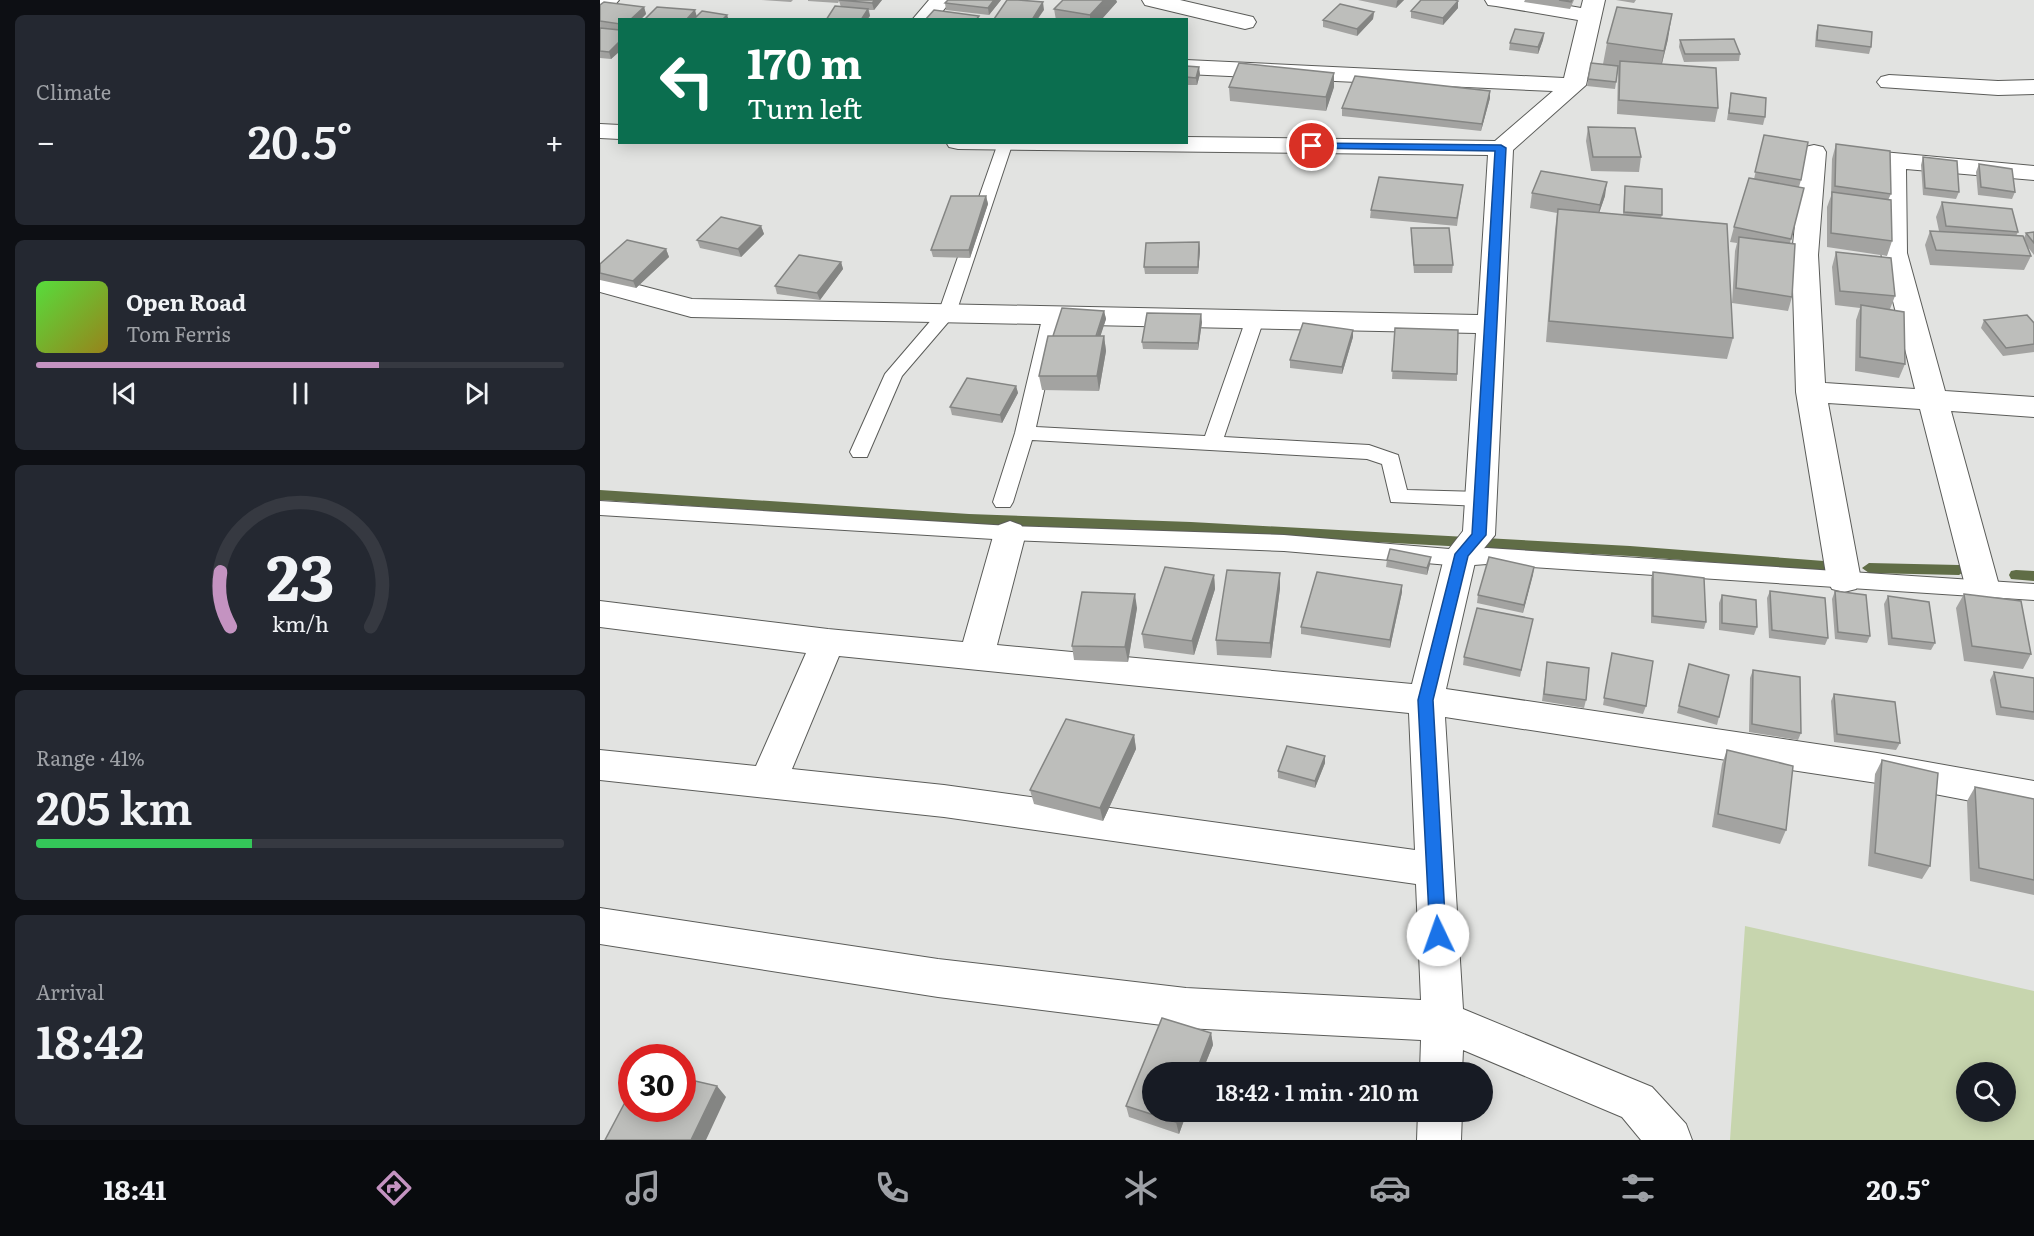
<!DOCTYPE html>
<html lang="en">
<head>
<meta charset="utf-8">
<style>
  body { margin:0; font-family:Literata,serif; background:#242831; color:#f1f3f6; height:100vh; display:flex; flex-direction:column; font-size:22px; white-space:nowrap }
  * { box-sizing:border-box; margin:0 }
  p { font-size:20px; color:#9ea1a6 }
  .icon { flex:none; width:33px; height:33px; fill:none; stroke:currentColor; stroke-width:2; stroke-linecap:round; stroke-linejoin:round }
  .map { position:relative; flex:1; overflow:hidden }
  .drawer { display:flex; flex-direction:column; gap:15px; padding:15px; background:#0d0f14; width:600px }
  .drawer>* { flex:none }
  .banner { position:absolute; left:18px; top:18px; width:570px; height:126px; border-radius:0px; box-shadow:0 3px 15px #0003; background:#0b6e4f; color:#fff; overflow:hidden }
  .fabs { position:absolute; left:1356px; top:1062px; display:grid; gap:12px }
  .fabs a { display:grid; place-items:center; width:60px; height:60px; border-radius:50%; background:#171b24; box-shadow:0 3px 15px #0003; font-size:30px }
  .speed { position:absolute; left:18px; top:1044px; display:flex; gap:12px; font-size:30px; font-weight:700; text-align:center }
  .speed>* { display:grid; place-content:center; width:78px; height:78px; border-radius:50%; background:#171b24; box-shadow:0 3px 15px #0003; line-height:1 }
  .speed .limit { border:9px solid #d22; background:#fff; color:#111 }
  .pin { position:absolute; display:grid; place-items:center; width:51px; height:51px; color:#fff; margin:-26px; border:3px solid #fff; border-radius:50%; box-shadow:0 2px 6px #0007 }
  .me { position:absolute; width:66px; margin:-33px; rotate:357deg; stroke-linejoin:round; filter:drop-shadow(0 0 4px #0008) }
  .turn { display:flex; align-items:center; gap:21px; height:126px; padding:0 30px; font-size:27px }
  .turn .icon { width:78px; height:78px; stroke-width:2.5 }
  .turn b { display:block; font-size:42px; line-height:51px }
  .big { font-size:45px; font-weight:600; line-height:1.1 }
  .drawer .card { flex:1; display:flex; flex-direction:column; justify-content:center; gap:9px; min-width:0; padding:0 21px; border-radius:9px; background:#242831 }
  .drawer .dial { align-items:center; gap:0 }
  .dial svg { height:156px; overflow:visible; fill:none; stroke:#363941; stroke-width:7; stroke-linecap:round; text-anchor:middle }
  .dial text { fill:#f1f3f6; stroke:none }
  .song { display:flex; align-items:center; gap:18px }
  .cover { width:72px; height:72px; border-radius:9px; background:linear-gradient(135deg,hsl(110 70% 55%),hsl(50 70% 35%)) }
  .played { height:6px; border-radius:3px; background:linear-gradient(90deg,#c493c1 65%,#363941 65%) }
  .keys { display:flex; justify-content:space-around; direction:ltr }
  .heat { display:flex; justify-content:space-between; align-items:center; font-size:33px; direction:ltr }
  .charge { height:9px; border-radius:4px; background:linear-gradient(90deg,#34c759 41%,#363941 0) }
  .trip { position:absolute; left:542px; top:1062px; width:351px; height:60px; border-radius:30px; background:#171b24; box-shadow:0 3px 15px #0003; font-weight:600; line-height:60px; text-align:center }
  .dock { display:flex; height:96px; justify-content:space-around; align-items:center; background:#090b0e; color:#9ea1a6 }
  .dock .icon { width:42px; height:42px }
  .dock .current { color:#c493c1 }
  .dock b { font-size:27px; color:#f1f3f6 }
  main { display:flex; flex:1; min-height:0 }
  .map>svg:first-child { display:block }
  .green { fill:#c7d5ae; fill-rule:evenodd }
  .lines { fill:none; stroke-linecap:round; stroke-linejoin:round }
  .stream { fill:#606d46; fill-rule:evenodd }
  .lane-casing { stroke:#5b5c59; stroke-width:2 }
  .street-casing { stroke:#5b5c59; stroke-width:2 }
  .lane { fill:#fff; fill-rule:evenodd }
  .street { fill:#fff; fill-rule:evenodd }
  .wall { fill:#a3a3a1 }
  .shaded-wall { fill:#848583 }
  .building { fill:#bdbebb; stroke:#848583; stroke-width:1.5 }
  .route { fill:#1a73e8; stroke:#114b97; stroke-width:1.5 }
</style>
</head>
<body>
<main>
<section class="drawer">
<div class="card"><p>Climate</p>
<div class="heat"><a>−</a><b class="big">20.5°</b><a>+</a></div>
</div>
<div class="card">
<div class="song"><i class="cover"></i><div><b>Open Road</b><p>Tom Ferris</p></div></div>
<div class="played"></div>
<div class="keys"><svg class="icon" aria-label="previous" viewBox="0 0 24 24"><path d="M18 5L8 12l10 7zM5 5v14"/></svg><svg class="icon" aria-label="pause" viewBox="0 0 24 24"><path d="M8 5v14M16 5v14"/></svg><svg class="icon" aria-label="next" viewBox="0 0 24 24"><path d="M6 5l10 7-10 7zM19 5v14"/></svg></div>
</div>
<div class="card dial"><svg viewBox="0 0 100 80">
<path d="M14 69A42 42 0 1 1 86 69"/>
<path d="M14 69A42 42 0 0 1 9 41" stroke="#c493c1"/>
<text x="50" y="56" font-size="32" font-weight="700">23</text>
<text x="50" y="72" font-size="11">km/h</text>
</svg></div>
<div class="card"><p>Range · 41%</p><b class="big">205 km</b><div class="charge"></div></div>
<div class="card"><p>Arrival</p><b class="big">18:42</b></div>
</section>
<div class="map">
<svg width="1434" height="1140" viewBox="0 0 1434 1140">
  <rect width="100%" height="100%" fill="#e2e3e1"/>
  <path class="green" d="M1145,926L1434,991V1140H1130ZM1366,1072H1406V1112H1366Z"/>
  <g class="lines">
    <path class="stream" d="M0,490L369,514L591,522L1030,546L1224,561L1231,566L1224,571L1030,556L591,532L369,524L0,500Z
      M1269,563L1359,565L1366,570L1359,575L1269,573L1262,568Z
      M1416,570L1434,571V581L1411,579L1409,575L1411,571Z"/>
    <defs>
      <path id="lane" d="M413,142L356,313L302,376L267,457H253L250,452L285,374L339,311L398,143Z
        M452,309L461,315L436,427L605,436L646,319L655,313L664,319L624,437L769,445L798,455L807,490L881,492L888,494L891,499L888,504L881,506L791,502L782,464L767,459L432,440L413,502L410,507H396L393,502L415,433L443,315Z
        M0,501L410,526L684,535L861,550L887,548L1434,584V600L887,564L861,566L684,551L410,540L0,515Z"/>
      <path id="street" d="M0,0H19L8,13L0,14Z
        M329,0H352L335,20H312Z
        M542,0H580L653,17L656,22L653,27L645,29L545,5Z
        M885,0H935L981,8L983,0H1005L986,85L913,150L895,535L876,558L846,689L1277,753L1434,781V813L1277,783L845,717L863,1009L1052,1087L1086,1124L1092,1140H1041L1022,1117L863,1050L862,1072H820L821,1040L586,1028L338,997L0,944V908L338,959L586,988L821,1000L816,884L344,817L0,780V750L156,766L206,653L0,627V601L228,629L363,642L394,533L399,525L410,521L421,525L426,533L397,645L812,684L845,554L863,531L876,333L91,317L0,292V275L92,299L878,315L888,155L358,149L349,147L346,142H586V137L895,141L953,91L586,74V60L964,78L978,20L896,6L888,5ZM239,656L809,713L815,850L344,785L192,769Z
        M1289,75L1398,81L1434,80V94L1398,95L1281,87L1277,82L1281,77Z
        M0,124L20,125V139L0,138Z
        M1214,145L1223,147L1226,152L1218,255L1225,383L1315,389L1281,253V166L1263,163L1260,158L1263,153L1272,151L1434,166V180L1306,169L1307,253L1345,391L1434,397V417L1351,411L1400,589L1395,598L1383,602L1371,598L1366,589L1320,409L1228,403L1261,580L1256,589L1244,592L1232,589L1227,580L1196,392L1192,255L1202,152L1205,147Z
        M818,1112H862L861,1140H817Z"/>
    </defs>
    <use href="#lane" class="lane-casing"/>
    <use href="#street" class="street-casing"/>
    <use href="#lane" class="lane"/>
    <use href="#street" class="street"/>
  </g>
  <path class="wall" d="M162,0H193L191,2Z
    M208,0H282L274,10H269L270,16L241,7L239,1L238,3L208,1Z
    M401,0L389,15L346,10L345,3Z
    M463,0H516L517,2L501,20H456L454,9Z
    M758,0H804L796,8Z
    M925,0H974L970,9L924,2Z
    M1016,0H1036L1034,3Z
    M858,1V8L843,25L811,18V11Z
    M0,5L44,7L46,14L40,20H20V51L11,59L0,58V28L13,30L0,28Z
    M774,12L773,19L757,36L723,27V20Z
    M1218,25L1271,47L1269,54L1215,47L1216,32Z
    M944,33L943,40L938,54L909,50L910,43Z
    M1068,39L1062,64L1118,108L1115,122L1017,114L1018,70L1015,89L987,86L991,63L1003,64L1007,43Z
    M1080,40L1140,54L1139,61L1084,62L1079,47Z
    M586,66L600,74L597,85H586Z
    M734,73V87L726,111L630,101L629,87Z
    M1131,93L1165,117L1163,125L1127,120Z
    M890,98L881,131L742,116V108Z
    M988,127L1041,157L1039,172L991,171L986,141Z
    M1164,135L1201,180L1199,187L1204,188L1190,243L1192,297L1188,311L1132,303L1135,251L1137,243L1130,242L1134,227L1154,179Z
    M1236,144L1291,194L1288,200L1292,241L1287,256L1227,247V207L1231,196L1232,159Z
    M1323,157L1359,192L1356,199L1323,195L1321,165Z
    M1379,164L1415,192L1412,199L1378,195L1376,172Z
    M1025,186L1062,215L1061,218L1133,338L1127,359L946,342L955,230L957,213L930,208L932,193L1005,196L999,213L1023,215L1024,194Z
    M862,192L857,226L770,218L771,210Z
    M386,196L388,204L370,258L333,257L331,250Z
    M1342,202L1418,232L1416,236L1424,238L1426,233L1434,232V255L1427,246L1431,256L1424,270L1330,265L1325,245L1330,231H1339L1336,217Z
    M161,226L164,234L141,257L100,248L97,240Z
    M811,228L853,265L852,273H814L811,235Z
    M599,242L600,250L598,274H545L544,267Z
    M66,249L69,257L36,288L0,280V264Z
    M1236,252L1295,296L1290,309L1305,364L1299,378L1255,371L1256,320L1260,308L1235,305L1232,267Z
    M241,262L243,269L220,300L177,294L175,286Z
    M504,311L506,319L500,336H504L506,351L499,391L442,390L439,376L453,336Z
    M1384,320L1434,323V352L1403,356L1381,328Z
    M602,322L598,350L543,349L542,342Z
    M795,328L857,374V381L792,379Z
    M753,330V337L742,374L690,368V360Z
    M416,386L418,393L402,423L352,415L350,407Z
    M787,560L830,564L827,575L786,567Z
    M934,567L923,613L877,603L878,595Z
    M1053,572L1106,622L1104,629L1051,623V579Z
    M680,573V588L671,658L617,655L616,640Z
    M614,575L615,589L594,655L544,648L542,634Z
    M1170,591L1228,638L1225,645L1169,638L1167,598Z
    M1235,591L1270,636L1267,643L1235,639L1232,599Z
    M802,592L790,648L701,634V627Z
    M1364,594L1431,654L1423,669L1364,661L1356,608Z
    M1122,595L1157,627L1154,635L1119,630V603Z
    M1288,596L1335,643L1331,650L1288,645L1284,604Z
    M537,608L528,662L474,660L472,646Z
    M931,627L920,677L863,665L864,657Z
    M1012,653L1046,706L1043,714L1003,705Z
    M947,662L986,700L984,708L942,701Z
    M1153,670L1201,733L1198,740L1149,732L1150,678Z
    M1087,672L1119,717L1117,725L1077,713Z
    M1394,672L1434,678V720L1396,715L1390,680Z
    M1234,694L1300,743L1296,750L1234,742L1231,701Z
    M534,735L536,749L503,821L434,804L430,790Z
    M1127,750L1186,830L1180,844L1112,827L1122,764Z
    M725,756V763L715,788L678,778V771Z
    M1282,760L1330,866L1322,879L1268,866L1275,774Z
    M1375,787L1434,799V895L1370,881L1367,801Z
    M562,1018L611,1033L613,1045L602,1072H552V1112H587L579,1134L529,1117L526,1106Z"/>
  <path class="shaded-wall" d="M275,0H282L274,10L272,3Z
    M394,0H401L389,15L388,8Z
    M504,0H516L517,2L501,20H490V15Z
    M798,0H804L796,8L797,1Z
    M858,1V8L843,25V18Z
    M443,2L444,10L437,20H432Z
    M44,7L46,14L40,20H30Z
    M268,9L270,16L267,20H261Z
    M95,10L97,17L95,20H86Z
    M774,12L773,19L757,36V29Z
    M1072,14L1068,39L1059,75L1064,51Z
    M127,15L129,20H122Z
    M944,33L943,40L938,54V47Z
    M20,41V51L11,59L9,52Z
    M599,67L600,74L597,85L596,78Z
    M734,73V87L726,111V97Z
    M890,91V98L881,131L882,124Z
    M1007,182L1005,196L997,219L1000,205Z
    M386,196L388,204L370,258L369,250Z
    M161,226L164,234L141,257L138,249Z
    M599,242L600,250L598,274V267Z
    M66,249L69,257L36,288L33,281Z
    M241,262L243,269L220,300L217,293Z
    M504,311L506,319L496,350L495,342Z
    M601,314L602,322L598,350V343Z
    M753,330V337L742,374V367Z
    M504,336L506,351L499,391L497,376Z
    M416,386L418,393L402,423L400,415Z
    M831,557L830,564L827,575V568Z
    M934,567L933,575L923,613L924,605Z
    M680,573V588L671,658L670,643Z
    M614,575L615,589L594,655L592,641Z
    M802,585V592L790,648V640Z
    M535,594L537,608L528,662L525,647Z
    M534,735L536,749L503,821L500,808Z
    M725,756V763L715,788V781Z
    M611,1033L613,1045L602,1072H596Z
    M117,1086L126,1097L106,1140H91Z
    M581,1112H587L579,1134L576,1122Z"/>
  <path class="building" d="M239,0H275L272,3Z
    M348,0H394L388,8L345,3Z
    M407,0H418L443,2L432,20L394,19Z
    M463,0H504L490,15L454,9Z
    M821,0H855L858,1L843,18L811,11Z
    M959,0H972L971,2Z
    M4,2L44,7L30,20H20V24L0,21V5Z
    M740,4L774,12L757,29L723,20Z
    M235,6L268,9L261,20H226Z
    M57,7L95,10L86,20H44Z
    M1017,7L1072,14L1064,51L1007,43Z
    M334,10L379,16L376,20H325Z
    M102,11L127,15L122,20H93Z
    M1218,25L1272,32L1271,47L1217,40Z
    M0,28L20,30V41L9,52L0,51Z
    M915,29L944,33L938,47L910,43Z
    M1134,39L1140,54H1085L1080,40Z
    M1020,61L1116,68L1118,108L1019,100Z
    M639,63L734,73L726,97L629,87Z
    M991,63L1018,66L1016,82L988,79Z
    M586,66L599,67L596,78L586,77Z
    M755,76L890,91L882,124L742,108Z
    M1131,93L1166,98L1165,117L1129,113Z
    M988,127L1035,128L1041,157H993Z
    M1164,135L1208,142L1201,180L1155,172Z
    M1236,144L1290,151L1291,194L1235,186Z
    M1323,157L1357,161L1359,192L1325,188Z
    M1379,164L1412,169L1415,192L1381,187Z
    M941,171L1007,182L1000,205L932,193Z
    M779,177L863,185L857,218L771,210Z
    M1149,178L1204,188L1191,239L1134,227Z
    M1025,186L1062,189V215L1024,212Z
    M1232,192L1291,200L1292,241L1231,233Z
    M351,196H386L369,250H331Z
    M1342,202L1412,209L1418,232L1346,226Z
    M958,209L1127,224L1133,338L949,321Z
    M121,217L161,226L138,249L97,240Z
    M811,228H849L853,265H814Z
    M1330,231L1423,236L1431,256L1336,250Z
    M1434,232V243L1426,233Z
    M1139,237L1195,244L1192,297L1136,288Z
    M27,240L66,249L33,281L0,273V264Z
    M599,242L598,267H544L546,243Z
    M1236,252L1291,258L1295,296L1240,291Z
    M199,255L241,262L217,293L175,286Z
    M1261,305L1304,312L1305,364L1260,357Z
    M462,308L504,311L496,336H453Z
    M547,313L601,314L598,343L542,342Z
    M1427,315L1434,323V344L1406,348L1384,320Z
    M703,323L753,330L742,367L690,360Z
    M795,328L858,330L857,374L792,371Z
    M448,336H504L497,376H439Z
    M367,378L416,386L400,415L350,407Z
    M790,549L831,557L827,568L787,560Z
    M889,557L934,567L924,605L878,595Z
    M565,567L614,575L592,641L542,634Z
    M627,570L680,573L670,643L616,640Z
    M717,572L802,585L790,640L701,627Z
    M1053,572L1104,578L1106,622L1053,616Z
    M1170,591L1225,598L1228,638L1172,630Z
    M1235,591L1266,595L1270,636L1238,632Z
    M482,592L535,594L525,647L472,646Z
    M1364,594L1421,601L1431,654L1372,646Z
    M1122,595L1156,600L1157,627L1122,623Z
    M1288,596L1329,602L1335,643L1292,638Z
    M877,608L933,619L921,670L864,657Z
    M1012,653L1053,661L1046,706L1004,698Z
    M947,662L989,668L986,700L944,694Z
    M1089,664L1129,675L1119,717L1079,706Z
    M1153,670L1200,677L1201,733L1152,724Z
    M1394,672L1434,678V712L1401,707Z
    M1234,694L1295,702L1300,743L1237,734Z
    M466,719L534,735L500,808L430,790Z
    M687,746L725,756L715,781L678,771Z
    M1127,750L1193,766L1186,830L1118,814Z
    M1282,760L1338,773L1330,866L1275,853Z
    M1375,787L1434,799V880L1379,868Z
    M562,1018L611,1033L596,1072H552V1112H581L576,1122L526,1106Z
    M82,1078L117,1086L91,1140H5L32,1089V1108H82Z"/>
  <path class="route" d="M712,143L901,145L906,148L886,535L868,556L833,700L846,935L844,940L838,942L832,940L830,935L818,700L855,554L872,534L895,151L708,148L707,146Z"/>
</svg>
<div class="fabs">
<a><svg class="icon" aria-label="search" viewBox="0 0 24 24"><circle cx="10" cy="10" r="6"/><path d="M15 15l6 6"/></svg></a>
</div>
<div class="speed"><div class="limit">30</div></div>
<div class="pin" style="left:712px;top:146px;background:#d93025"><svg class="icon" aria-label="arrive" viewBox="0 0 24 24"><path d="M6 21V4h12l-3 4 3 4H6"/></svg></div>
<svg class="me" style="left:838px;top:935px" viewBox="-20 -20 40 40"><circle r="19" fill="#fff"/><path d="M0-13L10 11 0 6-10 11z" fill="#1a73e8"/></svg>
<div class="trip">18:42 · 1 min · 210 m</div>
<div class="banner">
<div class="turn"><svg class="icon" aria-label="left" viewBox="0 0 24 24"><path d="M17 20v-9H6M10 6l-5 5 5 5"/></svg><div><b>170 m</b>Turn left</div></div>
</div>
</div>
</main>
<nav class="dock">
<b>18:41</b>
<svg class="icon current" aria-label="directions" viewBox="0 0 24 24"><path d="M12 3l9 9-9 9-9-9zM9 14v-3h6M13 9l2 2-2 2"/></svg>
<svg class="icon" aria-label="music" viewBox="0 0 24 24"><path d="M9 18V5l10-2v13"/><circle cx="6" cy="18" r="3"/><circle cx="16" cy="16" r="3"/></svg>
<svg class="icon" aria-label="phone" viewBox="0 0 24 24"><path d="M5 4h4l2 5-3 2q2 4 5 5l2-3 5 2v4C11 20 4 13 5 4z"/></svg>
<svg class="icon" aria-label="climate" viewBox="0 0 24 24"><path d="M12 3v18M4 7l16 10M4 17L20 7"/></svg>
<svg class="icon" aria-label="car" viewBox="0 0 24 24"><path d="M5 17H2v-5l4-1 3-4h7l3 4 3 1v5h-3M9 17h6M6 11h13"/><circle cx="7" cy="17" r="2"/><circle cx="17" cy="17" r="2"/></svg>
<svg class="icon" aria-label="filters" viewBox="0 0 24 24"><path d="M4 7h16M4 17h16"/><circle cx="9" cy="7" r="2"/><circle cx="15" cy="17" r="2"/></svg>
<b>20.5°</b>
</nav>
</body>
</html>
